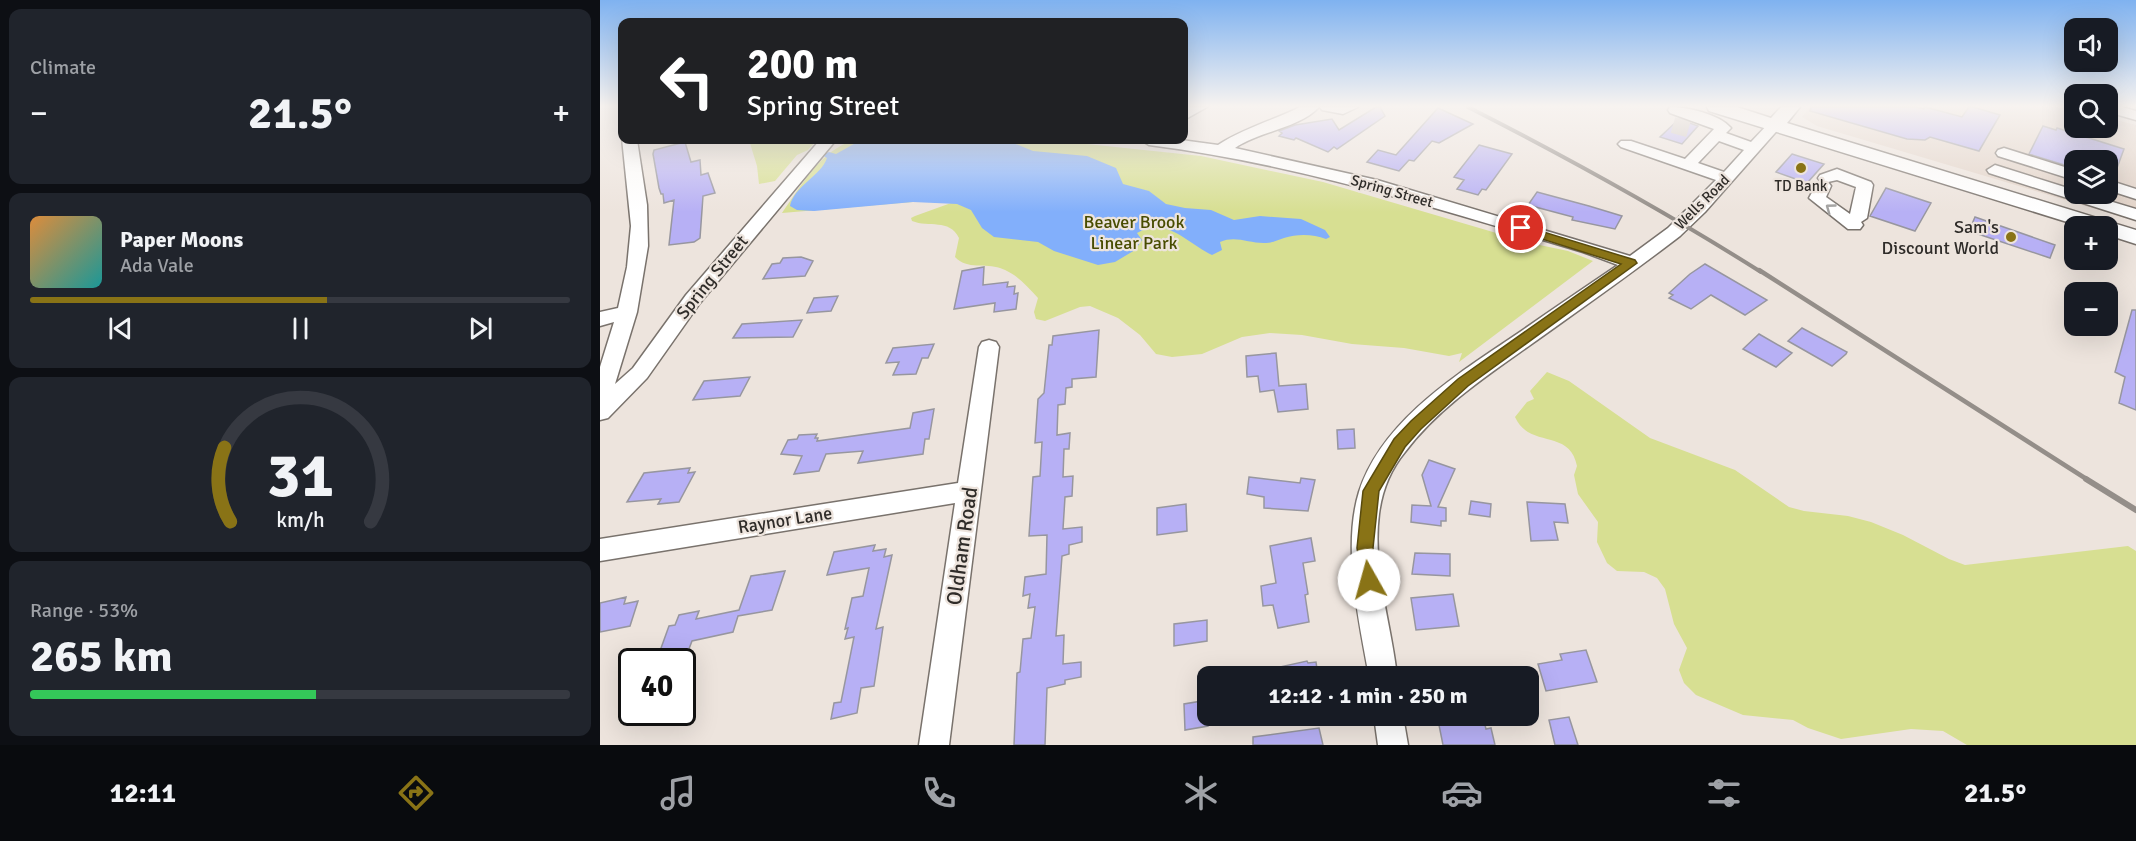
<!DOCTYPE html>
<html lang="en">
<head>
<meta charset="utf-8">
<style>
  body { margin:0; font-family:Signika,sans-serif; background:#20242c; color:#f1f3f6; height:100vh; display:flex; flex-direction:column; font-size:22px; white-space:nowrap }
  * { box-sizing:border-box; margin:0 }
  p { font-size:20px; color:#9ea1a6 }
  .icon { flex:none; width:33px; height:33px; fill:none; stroke:currentColor; stroke-width:2; stroke-linecap:round; stroke-linejoin:round }
  .map { position:relative; flex:1; overflow:hidden }
  .details { display:flex; flex-direction:column; gap:9px; padding:9px; background:#0d0f14; width:600px }
  .details>* { flex:none }
  .banner { position:absolute; left:18px; top:18px; width:570px; height:126px; border-radius:12px; box-shadow:0 6px 24px #0002; background:#202124; color:#fff; overflow:hidden }
  .fabs { position:absolute; left:1464px; top:18px; display:grid; gap:12px }
  .fabs a { display:grid; place-items:center; width:54px; height:54px; border-radius:12px; background:#171b24; box-shadow:0 6px 24px #0002; font-size:30px }
  .speed { position:absolute; left:18px; top:648px; display:flex; gap:12px; font-size:30px; font-weight:700; text-align:center }
  .speed>* { display:grid; place-content:center; width:78px; height:78px; border-radius:50%; background:#171b24; box-shadow:0 6px 24px #0002; line-height:1 }
  .speed .limit { border:3px solid #111; border-radius:9px; background:#fff; color:#111 }
  .pin { position:absolute; display:grid; place-items:center; width:51px; height:51px; color:#fff; margin:-26px; border:3px solid #fff; border-radius:50%; box-shadow:0 2px 6px #0007 }
  .me { position:absolute; width:66px; margin:-33px; rotate:353deg; stroke-linejoin:round; filter:drop-shadow(0 0 4px #0008) }
  .turn { display:flex; align-items:center; gap:21px; height:126px; padding:0 30px; font-size:27px }
  .turn .icon { width:78px; height:78px; stroke-width:2.5 }
  .turn b { display:block; font-size:42px; line-height:51px }
  .big { font-size:45px; font-weight:700; line-height:1.1 }
  .details .tile { flex:1; display:flex; flex-direction:column; justify-content:center; gap:9px; min-width:0; padding:0 21px; border-radius:12px; background:#20242c }
  .details .dial { align-items:center; gap:0 }
  .dial svg { height:156px; overflow:visible; fill:none; stroke:#363941; stroke-width:7; stroke-linecap:round; text-anchor:middle }
  .dial text { fill:#f1f3f6; stroke:none }
  .song { display:flex; align-items:center; gap:18px }
  .cover { width:72px; height:72px; border-radius:9px; background:linear-gradient(135deg,hsl(30 70% 55%),hsl(180 70% 35%)) }
  .played { height:6px; border-radius:3px; background:linear-gradient(90deg,#897316 55%,#363941 55%) }
  .keys { display:flex; justify-content:space-around; direction:ltr }
  .heat { display:flex; justify-content:space-between; align-items:center; font-size:33px; direction:ltr }
  .charge { height:9px; border-radius:4px; background:linear-gradient(90deg,#34c759 53%,#363941 0) }
  .trip { position:absolute; left:597px; top:666px; width:342px; height:60px; border-radius:12px; background:#171b24; box-shadow:0 6px 24px #0002; font-weight:700; line-height:60px; text-align:center }
  .tabs { display:flex; height:96px; justify-content:space-around; align-items:center; background:#090b0e; color:#9ea1a6 }
  .tabs .icon { width:42px; height:42px }
  .tabs .selected { color:#897316 }
  .tabs b { font-size:27px; color:#f1f3f6 }
  main { display:flex; flex:1; min-height:0 }
  .map>svg:first-child { display:block }
  .built { fill:#e3d4c9; fill-rule:evenodd }
  .green { fill:#d7df92 }
  .water { fill:#82affb }
  .building { fill:#b7b0f5; stroke:#97969f; stroke-width:1.5 }
  .lines { fill:none; stroke-linecap:round; stroke-linejoin:round }
  .minor-tunnel { stroke:#c7bfb9; stroke-width:16; stroke-dasharray:16 8; stroke-linecap:butt }
  .minor-casing { stroke:#79726c; stroke-width:3 }
  .major-casing { stroke:#79726c; stroke-width:3 }
  .minor { fill:#fff; fill-rule:evenodd }
  .major { fill:#fff; fill-rule:evenodd }
  .rail-far2 { stroke:#948e89; stroke-width:4 }
  .rail-far1 { stroke:#948e89; stroke-width:4.5 }
  .rail { stroke:#948e89; stroke-width:6 }
  .oneway { stroke:#a1a09f }
  .route { fill:#897316; stroke:#594b0e; stroke-width:1.5 }
  .poi-dot { fill:#897316; stroke:#ede4dd; stroke-width:2 }
  .labels { text-anchor:middle; stroke-width:4.5; stroke-linejoin:round; paint-order:stroke }
  .far-poi-label { font-size:15px; fill:#2f2c29; stroke:#ede4dd }
  .far-street-label { font-size:15px; fill:#2f2c29; stroke:#ede4dd }
  .park-label { font-size:18px; fill:#484c00; stroke:#ede4dd }
  .poi-label { font-size:18px; fill:#2f2c29; stroke:#ede4dd; text-anchor:end }
  .street-label { font-size:18px; fill:#2f2c29; stroke:#ede4dd }
  .near-street-label { font-size:21px; fill:#2f2c29; stroke:#ede4dd }
</style>
</head>
<body>
<main>
<section class="details">
<div class="tile"><p>Climate</p>
<div class="heat"><a>−</a><b class="big">21.5°</b><a>+</a></div>
</div>
<div class="tile">
<div class="song"><i class="cover"></i><div><b>Paper Moons</b><p>Ada Vale</p></div></div>
<div class="played"></div>
<div class="keys"><svg class="icon" aria-label="previous" viewBox="0 0 24 24"><path d="M18 5L8 12l10 7zM5 5v14"/></svg><svg class="icon" aria-label="pause" viewBox="0 0 24 24"><path d="M8 5v14M16 5v14"/></svg><svg class="icon" aria-label="next" viewBox="0 0 24 24"><path d="M6 5l10 7-10 7zM19 5v14"/></svg></div>
</div>
<div class="tile dial"><svg viewBox="0 0 100 80">
<path d="M14 69A42 42 0 1 1 86 69"/>
<path d="M14 69A42 42 0 0 1 11 31" stroke="#897316"/>
<text x="50" y="56" font-size="32" font-weight="700">31</text>
<text x="50" y="72" font-size="11">km/h</text>
</svg></div>
<div class="tile"><p>Range · 53%</p><b class="big">265 km</b><div class="charge"></div></div>
</section>
<div class="map">
<svg width="1536" height="745" viewBox="0 0 1536 745">
  <rect width="100%" height="100%" fill="#ede4dd"/>
  <path class="built" d="M1210,107H1467L1474,109V128H1508V118L1536,125V221L1217,126L1202,117ZM1474,160H1508V194H1474Z"/>
  <path class="green" d="M149,140H217L208,150L197,155L175,181L159,184L157,166Z
    M254,140H449L601,156L723,182L930,243L968,251L993,261L859,362L862,353L849,356L804,348L752,344L702,335L670,333L642,337L602,354L572,357L556,354L540,335L518,318L490,306L480,307L445,321L436,319L434,312L438,298C426,285 417,274 400,268C386,263 367,270 355,257L359,238C349,218 329,228 312,221L311,218L315,216L351,203L348,199L182,213C201,186 221,150 254,140Z
    M947,372L969,381L1050,438L1135,470L1189,507L1204,511L1248,516L1271,522L1303,535L1349,559L1365,565L1528,546L1536,551V745H1367L1343,731L1311,729L1241,739L1208,728L1193,720L1143,715L1096,695L1084,683L1079,670L1087,648L1074,624L1065,589L1057,578L1044,572L1017,571L1007,563L997,542L998,522L978,494L974,475L977,466C970,428 929,449 915,417L927,402L934,399L930,391Z"/>
  <path class="water" d="M261,140H406L433,151L487,156L516,168L523,184L549,191L566,204L585,208L611,210L634,220L660,216L701,219L725,230L730,237L726,239C713,234 697,234 684,238C678,240 672,243 666,243C650,244 636,235 620,242L622,250L612,255C588,244 566,215 537,233L542,240L535,250L515,262L498,265L454,251L438,242L394,237L382,228L371,210L357,204L313,202L214,211L197,210L190,206C194,186 221,176 227,158L222,155L229,152L236,154Z"/>
  <path class="building" d="M776,107H780L785,116L737,149L734,147L728,152L696,138L694,140L679,136L682,133L679,131L695,125L732,119L739,130Z
    M1211,107H1316L1324,109L1325,107L1362,117L1369,107H1373L1400,115L1379,151L1330,137L1325,140L1307,139L1210,111Z
    M838,108L873,124L839,143L832,141L814,161L809,160L799,171L767,162L778,150L796,155Z
    M1079,119L1098,126L1082,144L1060,137Z
    M1443,126L1456,130L1457,128L1524,149L1513,179L1508,178V160H1474V168L1429,154Z
    M85,142L91,162L100,160L101,175L108,173L115,193L103,196L100,238L94,242L69,245L74,200L64,203L63,194H61L59,188L53,154L54,150Z
    M879,145L912,154L886,190L882,189L878,195L857,189L864,180L854,177Z
    M1192,154L1224,164L1207,183L1176,172Z
    M1286,188L1331,203L1315,231L1270,216Z
    M937,192L989,206L1022,216L1015,229L972,220L973,217L928,205Z
    M1375,217L1455,245L1450,258L1369,231Z
    M201,257L213,261L205,276L163,279L172,264L180,263L183,258Z
    M1105,264L1167,300L1145,315L1111,295L1091,309L1069,298L1073,295L1069,293L1090,274Z
    M384,267L383,285L408,282L407,287L415,286L414,294L418,293L416,309L394,312L395,303L354,309L362,271Z
    M238,296L231,311L207,313L214,298Z
    M1532,310H1536V410L1519,403L1525,377L1515,372Z
    M202,320L193,337L133,338L142,324Z
    M1202,328L1247,352L1246,354L1232,366L1188,341Z
    M499,330L496,377L472,379V387L466,388L465,404L458,405L457,435L470,433L469,449H464L463,477L473,476L472,496L465,497L463,529L482,527V542L469,545V554L462,556L456,636L464,635L463,664L481,662V677L465,680V684L447,688L445,745H414L417,673L420,672L423,639L431,638L435,607L428,608L430,594L423,596L425,577L446,574L447,535L429,536L433,477L440,476L442,442L435,443L438,399L444,393L449,345H452L453,336Z
    M1159,334L1192,353L1176,367L1143,349Z
    M334,344L328,358H322L316,374L293,375L299,362L286,363L293,348Z
    M676,353L679,386L706,384L708,409L678,412L674,390L660,392L658,376L647,377L646,356Z
    M150,377L140,396L93,400L104,381Z
    M334,409L329,439H325L323,454L258,463L263,451L226,454L219,471L194,474L202,456L181,454L188,440L197,439L199,435L217,434L215,438H218L217,441L310,428L313,413Z
    M754,429L755,448L738,449L737,430Z
    M829,460L855,469L838,507L846,508V521H841V526L811,522L812,505L831,506L822,475Z
    M90,468L88,473L95,472L79,502L58,504L61,499L27,502L44,473Z
    M649,477L700,483L701,478L715,480L708,511L664,508V497L647,494Z
    M871,501L891,504L890,517L869,514Z
    M927,502L965,504L968,523L954,522L958,540L931,541Z
    M586,504L587,531L557,535V508Z
    M711,538L715,561L703,563L708,594L705,595L709,622L678,628L673,605L663,606L661,586L676,583L670,546Z
    M275,545L273,551L286,549L284,557L292,555L276,629L283,627L274,686L261,688L257,713L231,719L234,703L241,702L254,637L245,639L248,628L245,629L252,598L263,596L269,568L227,575L234,552Z
    M815,553L850,554V576L812,574Z
    M185,571L172,610L138,616L133,632L92,641L84,662H56L69,626L75,625L79,615L99,611L96,619L139,610L151,576Z
    M853,594L859,626L816,630L811,598Z
    M26,597L24,604L38,601L30,626L0,632V603Z
    M607,620V641L574,646V624Z
    M986,650L997,682L946,691L938,664L962,660L960,654Z
    M707,661L708,663L716,662L718,676H675V668Z
    M608,700V726L585,730L584,704Z
    M969,717L978,745H955L949,720Z
    M877,719L878,722L884,721L886,729L891,728L895,745H843L839,725Z
    M719,728L723,745H653V737Z"/>
  <g class="lines">
    <path class="minor-tunnel" d="M1073,125L1094,131"/>
    <defs>
      <path id="minor" d="M589,107H607L584,120V110Z
        M700,107H719C700,128 657,132 635,148L777,180L1030,256L1068,228L1116,180L1021,147L1018,144L1021,141H1031L1085,159L1114,129L1070,113L1068,110L1070,107C1087,107 1119,114 1131,128L1126,133L1151,142L1170,122L1175,121L1182,125L1105,212L1080,236C1032,273 982,308 933,343C888,375 839,407 805,452C790,470 782,491 779,514C772,569 791,622 797,676H769C759,621 742,547 759,492C782,420 858,374 917,334C950,311 984,288 1018,265L983,252C839,209 698,164 549,145L541,140H581L618,145C642,129 674,120 700,107ZM1119,141L1144,150L1124,172L1098,163Z
        M720,107H758L743,114L722,110Z
        M1508,107H1522L1536,111V120L1508,112Z
        M22,138L37,140L47,205L48,246L37,312L15,384L33,368L86,295L220,140H236L100,303L47,378L8,418L0,420V367L14,322L0,326V312L18,308L27,267L31,226Z
        M1404,148L1474,170V180L1398,156L1396,153L1398,150Z
        M1395,165L1474,190V194H1486L1536,209V220L1389,173L1387,170Z
        M1237,169L1271,182L1273,185L1267,218L1261,222L1263,225L1260,229H1248L1209,198L1217,183L1221,182L1218,178L1220,175ZM1237,180L1256,187L1250,214L1226,197L1231,186L1228,182Z
        M1508,180L1536,189V199L1508,190Z
        M389,340L396,342L399,347L349,745H319L355,503L0,561V539L358,483L379,347L382,342Z
        M774,716H803L808,745H778Z"/>
      <path id="major" d="M1107,107H1137L1171,118L1181,107H1200L1187,123L1536,230V244L1508,235V226H1480L1109,111Z"/>
    </defs>
    <use href="#minor" class="minor-casing"/>
    <use href="#major" class="major-casing"/>
    <use href="#minor" class="minor"/>
    <use href="#major" class="major"/>
    <path class="rail-far2" d="M868,107C968,158 1066,212 1161,272"/>
    <path class="rail-far1" d="M1159,270L1488,480"/>
    <path class="rail" d="M1486,479L1536,510"/>
  </g>
  <defs><path id="oneway-chevron" d="M-2-3.5L2.5 0L-2 3.5" fill="none" stroke-width="1.6" stroke-linecap="round" stroke-linejoin="round" transform="scale(1.5)"/></defs>
  <use class="oneway" href="#oneway-chevron" transform="translate(1230 208) rotate(-144)"/>
  <linearGradient id="sky" x2="0" y2="1"><stop stop-color="#7fb2f0"/><stop offset="0.5" stop-color="#f7f3f0"/><stop offset="1" stop-color="#f7f3f0" stop-opacity="0"/></linearGradient>
  <rect width="1536" height="212" fill="url(#sky)"/>
  <path class="route" d="M921,225L1035,260L1037,263L868,386L821,429L805,447L779,491L773,548L777,580L775,586L769,588L763,586L757,548L763,491L794,439L811,421L858,379L1021,264L917,231V226Z"/>
  <g class="poi-dot">
    <circle cx="1201" cy="168" r="6"/>
    <circle cx="1411" cy="237" r="6"/>
  </g>
  <g class="labels">
    <g class="far-poi-label">
      <text x="1201" y="191">TD Bank</text>
    </g>
    <g class="far-street-label">
      <text transform="translate(792 191) rotate(16)" y="5">Spring Street</text>
      <text transform="translate(1102 202) rotate(-45)" y="5">Wells Road</text>
    </g>
    <g class="park-label">
      <text x="534" y="228">Beaver Brook<tspan x="534" dy="21">Linear Park</tspan></text>
    </g>
    <g class="poi-label">
      <text x="1399" y="233">Sam's<tspan x="1399" dy="21">Discount World</tspan></text>
    </g>
    <g class="street-label">
      <text transform="translate(112 277) rotate(-51)" y="6">Spring Street</text>
      <text transform="translate(185 520) rotate(-9)" y="6">Raynor Lane</text>
    </g>
    <g class="near-street-label">
      <text transform="translate(362 546) rotate(-82)" y="7">Oldham Road</text>
    </g>
  </g>
</svg>
<div class="fabs">
<a><svg class="icon" aria-label="sound" viewBox="0 0 24 24"><path d="M4 9h4l5-4v14l-5-4H4zM17 9q2 3 0 6"/></svg></a>
<a><svg class="icon" aria-label="search" viewBox="0 0 24 24"><circle cx="10" cy="10" r="6"/><path d="M15 15l6 6"/></svg></a>
<a><svg class="icon" aria-label="layers" viewBox="0 0 24 24"><path d="M12 4l9 5-9 5-9-5zM3 14l9 5 9-5"/></svg></a>
<a>+</a>
<a>−</a>
</div>
<div class="speed"><div class="limit">40</div></div>
<div class="pin" style="left:921px;top:228px;background:#d93025"><svg class="icon" aria-label="arrive" viewBox="0 0 24 24"><path d="M6 21V4h12l-3 4 3 4H6"/></svg></div>
<svg class="me" style="left:769px;top:580px" viewBox="-20 -20 40 40"><circle r="19" fill="#fff"/><path d="M0-13L10 11 0 6-10 11z" fill="#897316"/></svg>
<div class="trip">12:12 · 1 min · 250 m</div>
<div class="banner">
<div class="turn"><svg class="icon" aria-label="left" viewBox="0 0 24 24"><path d="M17 20v-9H6M10 6l-5 5 5 5"/></svg><div><b>200 m</b>Spring Street</div></div>
</div>
</div>
</main>
<nav class="tabs">
<b>12:11</b>
<svg class="icon selected" aria-label="directions" viewBox="0 0 24 24"><path d="M12 3l9 9-9 9-9-9zM9 14v-3h6M13 9l2 2-2 2"/></svg>
<svg class="icon" aria-label="music" viewBox="0 0 24 24"><path d="M9 18V5l10-2v13"/><circle cx="6" cy="18" r="3"/><circle cx="16" cy="16" r="3"/></svg>
<svg class="icon" aria-label="phone" viewBox="0 0 24 24"><path d="M5 4h4l2 5-3 2q2 4 5 5l2-3 5 2v4C11 20 4 13 5 4z"/></svg>
<svg class="icon" aria-label="climate" viewBox="0 0 24 24"><path d="M12 3v18M4 7l16 10M4 17L20 7"/></svg>
<svg class="icon" aria-label="car" viewBox="0 0 24 24"><path d="M5 17H2v-5l4-1 3-4h7l3 4 3 1v5h-3M9 17h6M6 11h13"/><circle cx="7" cy="17" r="2"/><circle cx="17" cy="17" r="2"/></svg>
<svg class="icon" aria-label="filters" viewBox="0 0 24 24"><path d="M4 7h16M4 17h16"/><circle cx="9" cy="7" r="2"/><circle cx="15" cy="17" r="2"/></svg>
<b>21.5°</b>
</nav>
</body>
</html>
